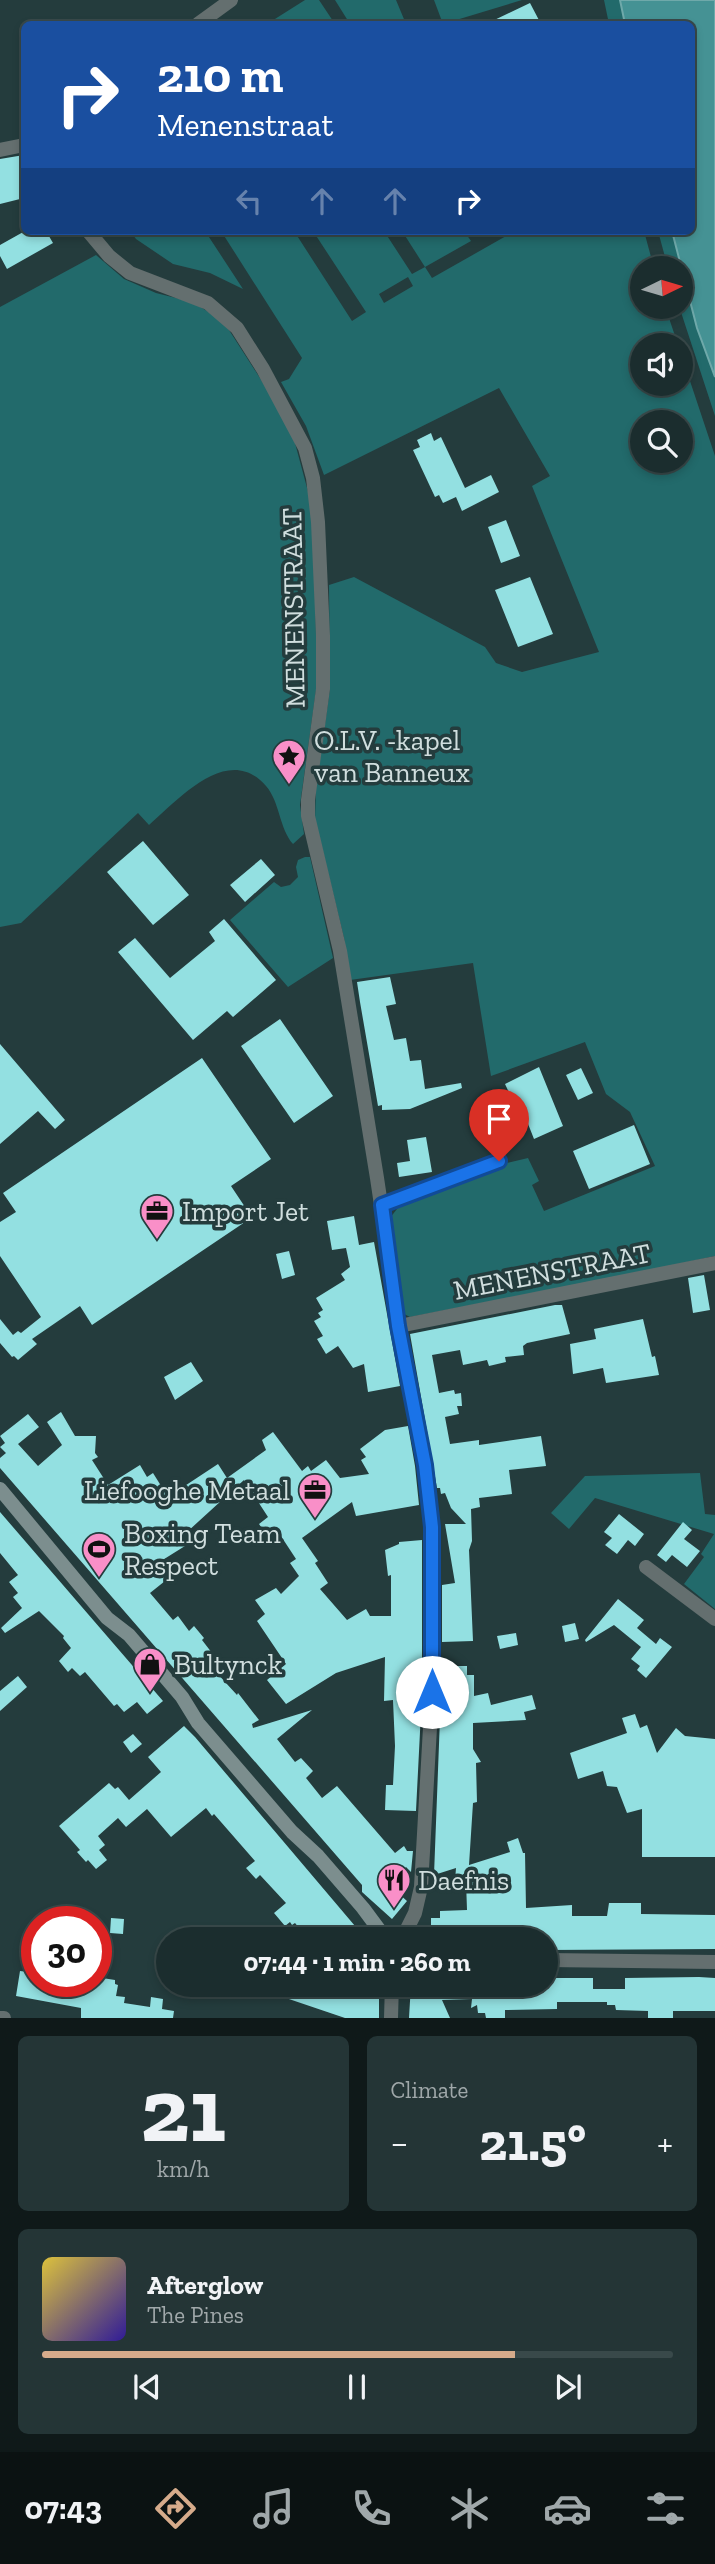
<!DOCTYPE html>
<html lang="en">
<head>
<meta charset="utf-8">
<style>
  body { margin:0; font-family:"Zilla Slab",serif; background:#243536; color:#f1f3f6; height:100vh; display:flex; flex-direction:column; font-size:26px; white-space:nowrap }
  * { box-sizing:border-box; margin:0 }
  p { font-size:23px; color:#a0a8aa }
  .icon { flex:none; width:38px; height:38px; fill:none; stroke:currentColor; stroke-width:2; stroke-linecap:round; stroke-linejoin:round }
  .map { position:relative; height:2018px; overflow:hidden }
  .drawer { display:flex; flex-direction:column; gap:18px; padding:18px; background:#0f1919; flex:1 }
  .drawer>* { flex:none }
  .banner { position:absolute; left:21px; top:21px; width:674px; height:214px; border-radius:10px; box-shadow:0 4px 10px #0003,0 0 0 2px #39494a; background:#1a4fa0; color:#fff; overflow:hidden }
  .needle { width:46px; rotate:85deg }
  .controls { position:absolute; left:630px; top:256px; display:grid; gap:14px }
  .controls a { display:grid; place-items:center; width:63px; height:63px; border-radius:50%; background:#1b2d2e; box-shadow:0 4px 10px #0003,0 0 0 2px #39494a; font-size:35px }
  .speed { position:absolute; left:21px; top:1906px; display:flex; gap:14px; font-size:35px; font-weight:700; text-align:center }
  .speed>* { display:grid; place-content:center; width:91px; height:91px; border-radius:50%; background:#1b2d2e; box-shadow:0 4px 10px #0003,0 0 0 2px #39494a; line-height:1 }
  .speed .limit { border:10px solid #d22; background:#fff; color:#111 }
  .pin { position:absolute; display:grid; place-items:center; width:60px; height:60px; color:#fff; margin:-72px -30px; border-radius:50% 50% 50% 0; rotate:-45deg; box-shadow:0 0 7px #0007 }
  .pin .icon { rotate:45deg }
  .me { position:absolute; width:77px; margin:-38px; rotate:0deg; stroke-linejoin:round; filter:drop-shadow(0 0 5px #0008) }
  .turn { display:flex; align-items:center; gap:24px; height:147px; padding:0 21px; font-size:32px }
  .turn .icon { width:91px; height:91px; stroke-width:2.5 }
  .turn b { display:block; font-size:49px; line-height:60px }
  .lanes { display:flex; align-items:center; height:66px; padding:0 21px; background:#0003; justify-content:center; gap:35px; direction:ltr }
  .lanes .off { opacity:.35 }
  .big { font-size:52px; font-weight:800; line-height:1.1 }
  .drawer .tile { flex:1; display:flex; flex-direction:column; justify-content:center; gap:10px; min-width:0; padding:0 24px; border-radius:10px; background:#243536 }
  .drawer .dial { align-items:center; gap:0 }
  .dial b { font-size:91px; line-height:1 }
  .song { display:flex; align-items:center; gap:21px }
  .cover { width:84px; height:84px; border-radius:10px; background:linear-gradient(135deg,hsl(50 70% 55%),hsl(250 70% 35%)) }
  .played { height:7px; border-radius:4px; background:linear-gradient(90deg,#d6ab8b 75%,#39494a 75%) }
  .keys { display:flex; justify-content:space-around; direction:ltr }
  .heat { display:flex; justify-content:space-between; align-items:center; font-size:38px; direction:ltr }
  .drawer .tiles { flex:1; display:grid; gap:18px; grid-template-columns:1fr 1fr }
  .tile:last-child { grid-column:span 2 }
  .trip { position:absolute; left:156px; top:1927px; width:402px; height:70px; border-radius:35px; background:#1b2d2e; box-shadow:0 4px 10px #0003,0 0 0 2px #39494a; font-weight:800; line-height:70px; text-align:center }
  .menu { display:flex; height:112px; justify-content:space-around; align-items:center; background:#0b1212; color:#a0a8aa }
  .menu .icon { width:49px; height:49px }
  .menu .active { color:#d6ab8b }
  .menu b { font-size:32px; color:#f1f3f6 }
  .map>svg:first-child { display:block }
  .green { fill:#226a6b; fill-rule:evenodd }
  .water { fill:#459294; stroke:#6fa9aa; stroke-width:2 }
  .building { fill:#93e0e1 }
  .lines { fill:none; stroke-linecap:round; stroke-linejoin:round }
  .street { stroke:#646f6f; stroke-width:14 }
  .secondary { stroke:#7c8e8e; stroke-width:14 }
  .route-casing { stroke:#114b97; stroke-width:18 }
  .route { stroke:#1a73e8; stroke-width:12 }
  .labels { text-anchor:middle; stroke-width:7; stroke-linejoin:round; paint-order:stroke }
  .street-label { font-size:28px; fill:#d0dede; stroke:#243c3d }
  .poi-label { font-size:28px; fill:#d0dede; stroke:#243c3d; text-anchor:start }
</style>
</head>
<body>
<div class="map">
<svg width="715" height="2018" viewBox="0 0 715 2018">
  <rect width="100%" height="100%" fill="#243c3d"/>
  <path class="green" d="M305,0H319L335,24H267Z
    M335,0H396L406,24H350Z
    M434,0H522L443,24Z
    M604,0H620L625,24H609Z
    M130,231H205L243,289L210,273L173,264L136,239Z
    M221,231H294L352,321L366,312L313,231H384L412,274L425,267L402,231H464L471,241L425,267L432,278L515,231H644L654,268H642V306H665L678,345H642V383H681V354L715,456V1256L632,1274L410,1317L404,1314L390,1218L400,1205L507,1163L528,1158L539,1181L532,1185L544,1211L655,1166L630,1112L606,1094L585,1042L491,1076L473,963L350,980L344,938L315,819L316,787L330,689L329,585L354,577L485,647L496,663L522,672L599,652L532,486L550,476L499,388L324,475L306,426L281,382L289,379L302,358ZM408,277L413,286L384,303L379,294ZM642,422H681V460H642Z
    M658,231H672L697,328L715,377V416L679,306L681,268H668Z
    M96,255L124,279L156,293L192,302L212,314L229,330L285,417L295,443L310,499L314,540L317,683L300,805L304,834L293,844C279,828 280,802 266,786C228,742 178,800 149,825L138,813L21,923L0,927V307Z
    M305,857H310L333,958L288,987L230,920L274,882L281,887L290,885L298,877L296,867L298,860Z
    M700,1473L705,1514L715,1515V1609L684,1584L704,1557L701,1554L714,1534L595,1498L569,1529L551,1513L585,1476Z"/>
  <path class="water" d="M620,0H715V377L697,328L672,231H691V24H625Z"/>
  <path class="building" d="M530,3L541,24H486Z
    M24,155V198L0,204V159Z
    M25,231H46L53,243L7,269L0,256V245Z
    M431,433L434,441L441,437L465,488L491,475L499,492L462,511L456,497L443,503L439,495L435,497L413,450L420,447L417,440Z
    M506,520L520,556L501,563L488,527Z
    M530,577L553,634L518,647L495,590Z
    M143,841L189,895L153,925L107,872Z
    M261,859L275,875L245,902L230,885Z
    M224,919L276,980L233,1017L227,1011L193,1040L118,952L135,938L170,978L215,941L209,932Z
    M390,977L396,1004L386,1006L394,1040L406,1038L410,1061L421,1060L425,1089L461,1083L462,1088L410,1109L382,1110V1105L378,1106L360,1002L357,982Z
    M280,1019L333,1096L294,1123L241,1046Z
    M0,1044L65,1120L55,1129L38,1111L0,1144Z
    M202,1058L271,1159L231,1186L249,1213L248,1220L92,1325L80,1306L32,1339L37,1344L18,1360L14,1356L12,1357L0,1343V1319L13,1335L18,1331L21,1333L41,1317L0,1256V1222L16,1212L3,1193Z
    M539,1067L563,1126L534,1139L517,1096L512,1099L505,1084Z
    M581,1068L593,1093L578,1100L566,1075Z
    M634,1125L650,1164L589,1189L573,1151Z
    M426,1137L432,1172L399,1177L397,1163L410,1161L407,1140Z
    M354,1216L359,1245L374,1242L400,1386L368,1392L364,1364L353,1368L338,1346L326,1354L317,1339L323,1336L314,1321L321,1317L318,1313L323,1310L316,1298L345,1280L341,1274L350,1267L346,1248L332,1250L327,1221Z
    M289,1251L295,1275L282,1279L276,1254Z
    M704,1275L710,1310L693,1313L688,1278Z
    M555,1305H562L570,1334L527,1343L523,1346L524,1355L505,1357L506,1362L489,1366L487,1360L463,1365L460,1350L432,1355L439,1393L454,1390L455,1394L461,1393L462,1406H457L459,1414L445,1417L450,1444L479,1440V1445L541,1436L546,1466L509,1470L512,1494L479,1498L480,1507L471,1509L472,1541L469,1550L473,1641L442,1642V1585L455,1583L445,1524H466L451,1508L445,1493L441,1494L440,1488H437L410,1334Z
    M643,1319L652,1357L655,1356L659,1375L606,1383L603,1368L573,1374L570,1344L596,1339L594,1329Z
    M191,1362L203,1381L175,1400L164,1377Z
    M61,1412L75,1436H96L95,1453L98,1457L92,1460L108,1485L140,1465L147,1477L153,1473L168,1497L218,1464L227,1478L266,1450L262,1440L273,1432L302,1471L308,1466L311,1471L326,1460L340,1478L369,1474L361,1460L366,1457L360,1449L385,1430L408,1426L415,1466L419,1505L356,1516L352,1502L302,1538L318,1561L315,1563L328,1583L320,1589L347,1620L366,1609L370,1616H391V1575L388,1576L385,1550L399,1544V1542L422,1540V1692L416,1811L385,1810L386,1785H393L395,1746L393,1700L384,1701L385,1657L336,1673L286,1704L267,1680L286,1664L257,1621L265,1614L255,1600L276,1588L281,1594L299,1576L290,1563L296,1559L275,1527L266,1534L259,1524L268,1517L244,1480L187,1532L193,1541L161,1561L170,1577L150,1593L173,1620L178,1616L189,1631L194,1626L204,1638L202,1640L222,1666L215,1671L237,1695L238,1693L259,1720L252,1724L253,1728L312,1710L277,1739L295,1762L301,1758L313,1771L306,1778L322,1798L337,1786L395,1853L404,1846L407,1851H413L411,1872L406,1867L390,1886L407,1901L392,1919L362,1892V1885L0,1468V1458L6,1453L0,1447L5,1443L0,1436L28,1414L39,1427L18,1444L38,1466L62,1445L47,1422Z
    M0,1512L163,1701L147,1714L137,1702L124,1712L117,1704L114,1706L85,1672L80,1676L72,1668L68,1672L59,1661L71,1648L63,1638L64,1636L39,1611L5,1633L1,1628L22,1608L13,1597L18,1593L9,1582L18,1575L0,1553Z
    M619,1514L644,1534L635,1546L628,1540L617,1554L605,1545L612,1538L604,1532Z
    M683,1522L692,1530L684,1539L700,1551L687,1567L672,1555L666,1562L657,1555Z
    M618,1599L644,1620L637,1628L656,1644L660,1638L672,1647L646,1678L637,1670L640,1666L631,1659L641,1647L614,1625L586,1642L585,1640Z
    M575,1623L579,1639L565,1642L562,1626Z
    M516,1633L518,1645L500,1649L497,1636Z
    M442,1666H467V1675H474V1696L488,1693L491,1705L532,1695L536,1709L524,1712L526,1720L473,1723V1749L481,1762L476,1763L477,1802L473,1803L469,1865L510,1852L507,1842L518,1838L523,1853H525L526,1908L572,1905V1916H607L609,1903H641V1914L715,1915V1949L546,1950V1939H431V1918H440V1911L467,1910L466,1881H455L456,1868L434,1875Z
    M18,1676L27,1687L0,1711V1691Z
    M635,1714L640,1728L647,1725L657,1753L676,1728L685,1736L715,1739V1857H642V1809L627,1813L617,1787L607,1786L603,1771L578,1779L570,1753L627,1733L622,1718Z
    M184,1726L195,1737L366,1939H308L295,1923L292,1925L290,1922L285,1926L274,1913L286,1903L260,1875L256,1879L246,1868L255,1861L214,1814L212,1816L206,1808L171,1837L147,1809L126,1827L118,1818L98,1836L105,1845L99,1850L107,1860L96,1869L88,1860L86,1862L77,1852L80,1850L59,1826L109,1783L115,1789L118,1787L129,1800L161,1772L148,1757Z
    M133,1734L142,1744L131,1753L123,1742Z
    M111,1918L124,1919L123,1934L110,1933Z
    M20,1971L37,1973V1981H67L91,1986L92,1981H96V1977L115,1980V1984L118,1985L116,1996L125,1997L124,2003L150,2007L151,1997L163,1999L162,2009L174,2011L173,2018H81V2008L16,1996Z
    M699,1977L715,1978V2011H673V2018H648V2011L616,2010L615,2005H607V2002H557V2009L505,2010V2018H486L485,2013H478L477,2005L471,2008L472,1999L442,2000L450,2018H409L411,1984H546V1978H593V1989H625V1978Z
    M287,1984H317L332,1989V1984H379V2018H345L283,1997Z"/>
  <g class="lines">
    <path class="street" d="M198,24L231,0
      M0,150L24,145
      M88,231L109,256L130,273L208,303L237,328L263,369L305,448L313,478L318,522L323,636V689L308,800V816L340,951L377,1178L399,1326L425,1465L432,1527V1692L421,1887L415,1913L402,1939
      M381,1205L499,1161
      M399,1326L715,1263
      M646,1567L715,1619
      M546,1960L715,1962
      M0,2018H4
      M391,2018L392,1984"/>
    <path class="secondary" d="M0,1489L107,1618L129,1635L182,1697L198,1723L292,1832L318,1856L363,1908L386,1939"/>
  </g>
  <g class="lines">
    <defs>
      <path id="route" d="M432,1692V1527L425,1465L398,1326L382,1205L499,1161"/>
    </defs>
    <use href="#route" class="route-casing"/>
    <use href="#route" class="route"/>
  </g>
  <defs>
    <symbol id="sight-pin" viewBox="-11 -11 22 30"><path d="M0 17L-7.5 6A9.5 9.5 0 1 1 7.5 6Z" fill="#f98fc8" stroke="#243c3d"/><path d="M0-6L1.8-2.2L6-1.7L2.9 1.2L3.7 5.4L0 3.3L-3.7 5.4L-2.9 1.2L-6-1.7L-1.8-2.2Z" fill="#111"/></symbol>
    <symbol id="office-pin" viewBox="-11 -11 22 30"><path d="M0 17L-7.5 6A9.5 9.5 0 1 1 7.5 6Z" fill="#f98fc8" stroke="#243c3d"/><path d="M-6-3h4V-5.5h4V-3h4V5H-6ZM-1-4.5V-3h2v-1.5ZM-6 0V1H6V0Z" fill="#111"/></symbol>
    <symbol id="stadium-pin" viewBox="-11 -11 22 30"><path d="M0 17L-7.5 6A9.5 9.5 0 1 1 7.5 6Z" fill="#f98fc8" stroke="#243c3d"/><path d="M0-5a6.5 5 0 1 0 0 10a6.5 5 0 1 0 0-10ZM-3.5-1.8h7v3.6h-7Z" fill="#111"/></symbol>
    <symbol id="shop-pin" viewBox="-11 -11 22 30"><path d="M0 17L-7.5 6A9.5 9.5 0 1 1 7.5 6Z" fill="#f98fc8" stroke="#243c3d"/><path d="M-5-2.5h2.3a2.7 3.5 0 0 1 5.4 0H5L5.5 6h-11ZM-1.5-2.5h3a1.5 2.3 0 0 0-3 0Z" fill="#111"/></symbol>
    <symbol id="restaurant-pin" viewBox="-11 -11 22 30"><path d="M0 17L-7.5 6A9.5 9.5 0 1 1 7.5 6Z" fill="#f98fc8" stroke="#243c3d"/><path d="M-5-6h1v4h1v-4h1v4h1v-4h1v5L-1.5 .5V6h-2V.5L-5-1ZM5-6V6H3V1.5H1.5Q1.5-4 5-6Z" fill="#111"/></symbol>
  </defs>
  <g fill-rule="evenodd">
    <use href="#sight-pin" x="270" y="737" width="38" height="52"/>
    <use href="#office-pin" x="138" y="1192" width="38" height="52"/>
    <use href="#office-pin" x="296" y="1471" width="38" height="52"/>
    <use href="#stadium-pin" x="80" y="1530" width="38" height="52"/>
    <use href="#shop-pin" x="131" y="1645" width="38" height="52"/>
    <use href="#restaurant-pin" x="375" y="1861" width="38" height="52"/>
  </g>
  <g class="labels">
    <g class="street-label">
      <text transform="translate(293 608) rotate(-91)" y="10">MENENSTRAAT</text>
      <text transform="translate(552 1271) rotate(-11)" y="10">MENENSTRAAT</text>
    </g>
    <g class="poi-label">
      <text x="314" y="750">O.L.V. -kapel<tspan x="314" dy="32">van Banneux</tspan></text>
      <text x="182" y="1221">Import Jet</text>
      <text x="290" y="1500" text-anchor="end">Liefooghe Metaal</text>
      <text x="124" y="1543">Boxing Team<tspan x="124" dy="32">Respect</tspan></text>
      <text x="174" y="1674">Bultynck</text>
      <text x="418" y="1890">Daefnis</text>
    </g>
  </g>
</svg>
<div class="controls">
<a><svg class="needle" viewBox="-14 -14 28 28"><path d="M0-13l5 13h-10z" fill="#e53935"/><path d="M0 13l5-13h-10z" fill="#a0a8aa"/></svg></a>
<a><svg class="icon" aria-label="sound" viewBox="0 0 24 24"><path d="M4 9h4l5-4v14l-5-4H4zM17 9q2 3 0 6"/></svg></a>
<a><svg class="icon" aria-label="search" viewBox="0 0 24 24"><circle cx="10" cy="10" r="6"/><path d="M15 15l6 6"/></svg></a>
</div>
<div class="speed"><div class="limit">30</div></div>
<div class="pin" style="left:499px;top:1161px;background:#d93025"><svg class="icon" aria-label="arrive" viewBox="0 0 24 24"><path d="M6 21V4h12l-3 4 3 4H6"/></svg></div>
<svg class="me" style="left:432px;top:1692px" viewBox="-20 -20 40 40"><circle r="19" fill="#fff"/><path d="M0-13L10 11 0 6-10 11z" fill="#1a73e8"/></svg>
<div class="trip">07:44 · 1 min · 260 m</div>
<div class="banner">
<div class="turn"><svg class="icon" aria-label="right" viewBox="0 0 24 24"><path d="M7 20v-9h11M14 6l5 5-5 5"/></svg><div><b>210 m</b>Menenstraat</div></div>
<div class="lanes"><svg class="icon off" aria-label="left" viewBox="0 0 24 24"><path d="M17 20v-9H6M10 6l-5 5 5 5"/></svg><svg class="icon off" aria-label="ahead" viewBox="0 0 24 24"><path d="M12 20V5M6 11l6-6 6 6"/></svg><svg class="icon off" aria-label="ahead" viewBox="0 0 24 24"><path d="M12 20V5M6 11l6-6 6 6"/></svg><svg class="icon" aria-label="right" viewBox="0 0 24 24"><path d="M7 20v-9h11M14 6l5 5-5 5"/></svg></div>
</div>
</div>
<section class="drawer">
<div class="tiles">
<div class="tile dial"><b>21</b><p>km/h</p></div>
<div class="tile"><p>Climate</p>
<div class="heat"><a>−</a><b class="big">21.5°</b><a>+</a></div>
</div>
<div class="tile">
<div class="song"><i class="cover"></i><div><b>Afterglow</b><p>The Pines</p></div></div>
<div class="played"></div>
<div class="keys"><svg class="icon" aria-label="previous" viewBox="0 0 24 24"><path d="M18 5L8 12l10 7zM5 5v14"/></svg><svg class="icon" aria-label="pause" viewBox="0 0 24 24"><path d="M8 5v14M16 5v14"/></svg><svg class="icon" aria-label="next" viewBox="0 0 24 24"><path d="M6 5l10 7-10 7zM19 5v14"/></svg></div>
</div>
</div>
</section>
<nav class="menu">
<b>07:43</b>
<svg class="icon active" aria-label="directions" viewBox="0 0 24 24"><path d="M12 3l9 9-9 9-9-9zM9 14v-3h6M13 9l2 2-2 2"/></svg>
<svg class="icon" aria-label="music" viewBox="0 0 24 24"><path d="M9 18V5l10-2v13"/><circle cx="6" cy="18" r="3"/><circle cx="16" cy="16" r="3"/></svg>
<svg class="icon" aria-label="phone" viewBox="0 0 24 24"><path d="M5 4h4l2 5-3 2q2 4 5 5l2-3 5 2v4C11 20 4 13 5 4z"/></svg>
<svg class="icon" aria-label="climate" viewBox="0 0 24 24"><path d="M12 3v18M4 7l16 10M4 17L20 7"/></svg>
<svg class="icon" aria-label="car" viewBox="0 0 24 24"><path d="M5 17H2v-5l4-1 3-4h7l3 4 3 1v5h-3M9 17h6M6 11h13"/><circle cx="7" cy="17" r="2"/><circle cx="17" cy="17" r="2"/></svg>
<svg class="icon" aria-label="filters" viewBox="0 0 24 24"><path d="M4 7h16M4 17h16"/><circle cx="9" cy="7" r="2"/><circle cx="15" cy="17" r="2"/></svg>
</nav>
</body>
</html>
